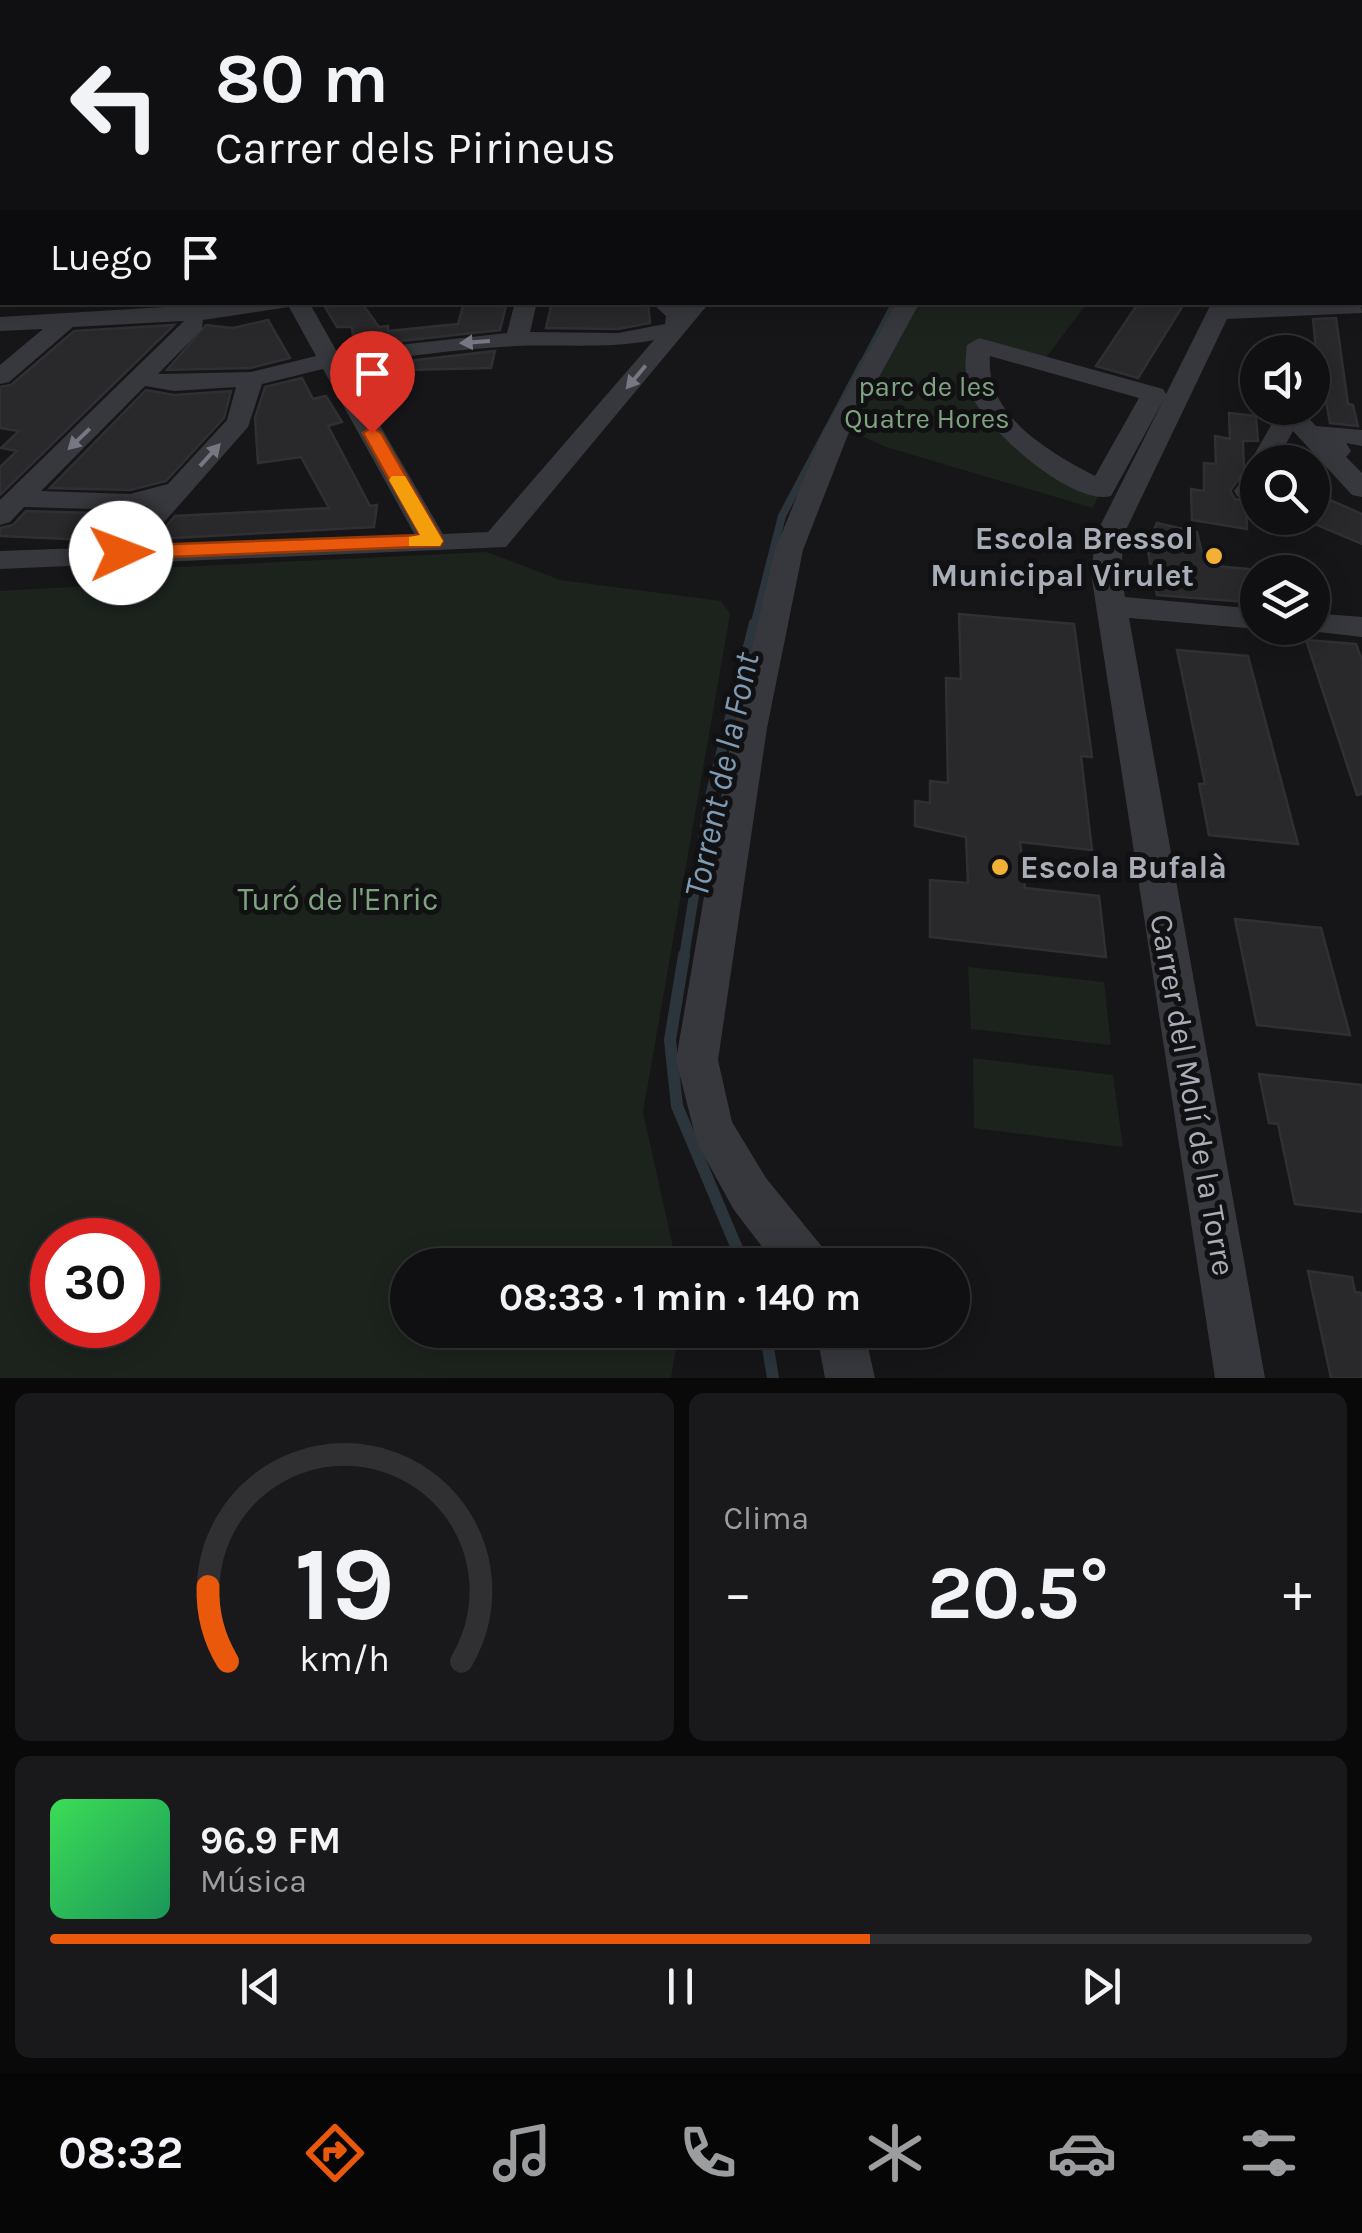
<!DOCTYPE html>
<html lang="es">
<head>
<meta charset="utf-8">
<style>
  body { margin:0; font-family:Karla,sans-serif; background:#19191b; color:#f1f3f6; height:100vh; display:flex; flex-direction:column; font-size:38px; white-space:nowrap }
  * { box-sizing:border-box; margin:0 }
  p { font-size:32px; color:#9c9d9f }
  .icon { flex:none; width:55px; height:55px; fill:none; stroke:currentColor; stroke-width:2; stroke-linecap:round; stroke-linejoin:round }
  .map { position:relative; height:1378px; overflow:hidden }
  .side { display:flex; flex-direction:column; gap:15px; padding:15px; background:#09090a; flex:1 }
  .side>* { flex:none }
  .hud { position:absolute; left:0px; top:0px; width:1362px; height:305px; box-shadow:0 5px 25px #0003,0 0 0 2px #303032; background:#101012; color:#f1f3f6; overflow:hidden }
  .tools { position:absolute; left:1240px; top:335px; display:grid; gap:20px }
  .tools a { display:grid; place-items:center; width:90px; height:90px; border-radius:50%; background:#101012; box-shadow:0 5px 25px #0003,0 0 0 2px #303032; font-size:50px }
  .speed { position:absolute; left:30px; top:1218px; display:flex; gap:20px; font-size:50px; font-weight:700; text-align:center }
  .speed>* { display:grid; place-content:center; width:130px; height:130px; border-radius:50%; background:#101012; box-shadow:0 5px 25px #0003,0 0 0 2px #303032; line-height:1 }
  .speed .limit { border:15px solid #d22; background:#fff; color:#111 }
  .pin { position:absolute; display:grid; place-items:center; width:85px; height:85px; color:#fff; margin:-102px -42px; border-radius:50% 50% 50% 0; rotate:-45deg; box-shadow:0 0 10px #0007 }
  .pin .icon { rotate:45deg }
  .me { position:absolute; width:110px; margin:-55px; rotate:88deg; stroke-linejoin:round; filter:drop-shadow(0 0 8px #0008) }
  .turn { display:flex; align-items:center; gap:35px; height:210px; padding:0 50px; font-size:45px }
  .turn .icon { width:130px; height:130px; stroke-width:2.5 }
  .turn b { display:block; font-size:70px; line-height:85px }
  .then { display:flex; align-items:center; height:95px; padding:0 50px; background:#0003; gap:20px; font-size:38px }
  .big { font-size:75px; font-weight:700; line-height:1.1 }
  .side .tile { flex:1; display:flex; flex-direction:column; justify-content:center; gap:15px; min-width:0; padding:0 35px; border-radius:15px; background:#19191b }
  .side .dial { align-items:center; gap:0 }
  .dial svg { height:260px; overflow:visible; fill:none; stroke:#303032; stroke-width:7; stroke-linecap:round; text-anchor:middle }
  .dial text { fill:#f1f3f6; stroke:none }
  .song { display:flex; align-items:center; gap:30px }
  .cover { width:120px; height:120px; border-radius:15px; background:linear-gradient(135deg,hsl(130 70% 55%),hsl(150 70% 35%)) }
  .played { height:10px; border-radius:5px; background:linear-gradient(90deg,#ea580c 65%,#303032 65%) }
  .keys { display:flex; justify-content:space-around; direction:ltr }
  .heat { display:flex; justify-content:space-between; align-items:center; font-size:55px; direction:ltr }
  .side .tiles { flex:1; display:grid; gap:15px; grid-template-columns:1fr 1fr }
  .tile:last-child { grid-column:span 2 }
  .trip { position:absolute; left:390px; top:1248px; width:580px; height:100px; border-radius:50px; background:#101012; box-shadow:0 5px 25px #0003,0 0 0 2px #303032; font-weight:700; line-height:100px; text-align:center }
  .dock { display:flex; height:160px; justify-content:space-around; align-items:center; background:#060607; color:#9c9d9f }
  .dock .icon { width:70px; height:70px }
  .dock .selected { color:#ea580c }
  .dock b { font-size:45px; color:#f1f3f6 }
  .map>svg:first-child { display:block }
  .green { fill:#1c231d; fill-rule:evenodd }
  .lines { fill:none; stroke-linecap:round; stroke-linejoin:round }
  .stream-far3 { stroke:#2c353c; stroke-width:6 }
  .stream-far2 { stroke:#2c353c; stroke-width:8 }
  .stream-far1 { stroke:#2c353c; stroke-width:10 }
  .stream { stroke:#2c353c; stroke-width:12 }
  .building { fill:#29292c; stroke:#303034; stroke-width:2.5 }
  .minor { fill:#37383d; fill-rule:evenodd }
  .oneway { fill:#757881 }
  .route { fill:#ea580c; stroke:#983908; stroke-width:2.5 }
  .slow { fill:#f59e0b }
  .poi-dot { fill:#f2b134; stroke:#111113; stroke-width:4 }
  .labels { text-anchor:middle; stroke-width:10; stroke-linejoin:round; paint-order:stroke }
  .far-park-label { font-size:28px; fill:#7fa381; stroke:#111113 }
  .poi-label { font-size:32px; font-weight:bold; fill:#a8adb8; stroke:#111113; text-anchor:end }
  .park-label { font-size:32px; fill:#7fa381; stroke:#111113 }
  .street-label { font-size:32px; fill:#a8adb8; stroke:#111113 }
  .water-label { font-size:35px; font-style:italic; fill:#7f9bb3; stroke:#111113 }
</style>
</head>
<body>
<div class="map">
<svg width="1362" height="1378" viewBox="0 0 1362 1378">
  <rect width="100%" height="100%" fill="#161618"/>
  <path class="green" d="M918,303H1087L1042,363L980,346L991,406L1101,490L1093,508L886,447L849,430Z
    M487,552L560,580L721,601L730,614L643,1112L677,1265H408V1330H679L671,1378H0V591L127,584L138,569ZM138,1240V1325H52V1240Z
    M968,967L1104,982L1111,1045L971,1029Z
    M973,1058L1113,1075L1123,1147L974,1128Z"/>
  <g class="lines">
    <path class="stream-far3" d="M861,366L895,302"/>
    <path class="stream-far2" d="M754,626L782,516L863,363"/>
    <path class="stream-far1" d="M684,957L710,796L754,623"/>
    <path class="stream" d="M684,955L670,1040L677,1106L744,1265
      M765,1330L773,1378"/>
  </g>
  <path class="building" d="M322,302H361L379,327L388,326V331L458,324L464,302H507L500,330L354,346L352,327H337Z
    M552,302H648L650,323L618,329L546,328Z
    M1139,302H1185L1138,378L1096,366Z
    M1336,318L1348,404L1353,405L1358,426L1330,423L1326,401H1321L1313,319Z
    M268,320L290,358L250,368L167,370L206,325L233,328Z
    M174,325L0,495V467L17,451L1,448L19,431L0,428V387L11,385L74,331Z
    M495,351L491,368L404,370L411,380L378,388L364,366Z
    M302,378L313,399L326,396L342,422L328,426L370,506L377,505L374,527L155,539L175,516L329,508L301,457L258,463L255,418L265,387Z
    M146,390L174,395L231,391L224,418L166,481L130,490L50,488Z
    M1229,413L1256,416L1258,441H1243L1244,471L1230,491L1235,499L1246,501L1247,529L1192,520L1191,489L1204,491V463L1216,464L1215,436L1230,439Z
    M1312,492L1362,514V544L1312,523Z
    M26,511L130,514L137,512L112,541L0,536V528L13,525Z
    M1157,523L1197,532L1205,565L1258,570V603L1157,595L1156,589L1147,588L1143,567L1151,568L1147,545Z
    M959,614L1074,624L1092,757L1081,756L1092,850L1020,842L1025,888L1099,896L1106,957L930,937V880L968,883L966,837L915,826V801L930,803V781L948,783L946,678L961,679Z
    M1306,640L1356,644L1362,660V794L1357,795Z
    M1177,650L1248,656L1298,844L1209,835L1199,784H1205Z
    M1235,919L1321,928L1350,1035L1257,1025Z
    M1259,1074L1362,1085V1212L1295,1204L1278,1124L1269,1123Z
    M1308,1271L1352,1277L1355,1292L1362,1293V1378H1331Z"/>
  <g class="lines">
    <path class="minor" d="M573,0H602L603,2H574Z
      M1029,0H1060L1061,2H1030Z
      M0,5L2,6V14L0,15Z
      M1362,39V51L1360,52V40Z
      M1360,72H1362V82H1360Z
      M1360,120H1362V131H1360Z
      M1360,161H1362V173H1360Z
      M0,173H2V185H0Z
      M1360,237H1362V249H1360Z
      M1360,299L1362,313L1227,319L1124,534L1121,573L1125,597L1258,609V628H1264L1258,629L1129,618L1265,1378H1215L1091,573L1096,534L1164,399L1111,496C1071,506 984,428 970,392C964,376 965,362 967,345L979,338L1163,389L1166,394L1212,302ZM990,356L1139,398L1095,476C1049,452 985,416 990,356Z
      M247,302H309L337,352L507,333L515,302H537L530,332L618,333L665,324L666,316L651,302L683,307L686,302H710L506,547L0,569V551L111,547L148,506L130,510L24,507L10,522L0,525V500L184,321L73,327L9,382L0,384V365L43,329L0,331V317ZM289,307L316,356L251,372L158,374L202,329L203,320ZM654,340L488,532L443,534L345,365C401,357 458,349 515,346C562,344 607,349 654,340ZM323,369L415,535L144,545L248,427L262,384ZM145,386L174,391L236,387L227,420L168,484L130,494L41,491Z
      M897,302H920L849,432L803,550L767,728L718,1060L732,1122L766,1178L823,1248L830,1265H776L734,1210L697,1143L676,1060L733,728L775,550L823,432Z
      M1281,408H1299L1316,426L1362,430V446L1346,443L1351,451L1346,457L1362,473V497L1352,495L1293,431L1276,462H1258V497H1238L1234,491L1253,466L1250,462Z
      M1312,613L1362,617V637L1301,630L1312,628Z
      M816,1330H864L875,1378H825Z"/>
  </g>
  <defs><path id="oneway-solid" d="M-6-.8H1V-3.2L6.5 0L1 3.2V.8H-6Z" transform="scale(2.5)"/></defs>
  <g class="oneway">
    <use href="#oneway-solid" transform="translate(475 342) rotate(176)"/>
    <use href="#oneway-solid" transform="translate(636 377) rotate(130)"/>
    <use href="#oneway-solid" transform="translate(79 439) rotate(136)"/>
    <use href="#oneway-solid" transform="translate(210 455) rotate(-48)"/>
  </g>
  <path class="route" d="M372,427L381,433L443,541L440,546L121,559L111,553L121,546L420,535L363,433Z"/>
  <path class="slow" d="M392,476H405L443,541L440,546H409V537L420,535L389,480Z"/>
  <g class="poi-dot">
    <circle cx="1214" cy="556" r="10"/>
    <circle cx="1000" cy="867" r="10"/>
  </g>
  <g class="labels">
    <g class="far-park-label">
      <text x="927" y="396">parc de les<tspan x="927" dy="32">Quatre Hores</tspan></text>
    </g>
    <g class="poi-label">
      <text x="1194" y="549">Escola Bressol<tspan x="1194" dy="37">Municipal Virulet</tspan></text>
      <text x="1020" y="878" text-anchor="start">Escola Bufalà</text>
    </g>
    <g class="park-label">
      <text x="338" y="910">Turó de l'Enric</text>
    </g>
    <g class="street-label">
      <text transform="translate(1193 1095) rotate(80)" y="11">Carrer del Molí de la Torre</text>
    </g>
    <g class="water-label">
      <text transform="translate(721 775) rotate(-78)" y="12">Torrent de la Font</text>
    </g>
  </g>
</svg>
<div class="tools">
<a><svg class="icon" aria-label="sound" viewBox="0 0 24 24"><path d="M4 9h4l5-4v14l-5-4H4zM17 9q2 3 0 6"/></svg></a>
<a><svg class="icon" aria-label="search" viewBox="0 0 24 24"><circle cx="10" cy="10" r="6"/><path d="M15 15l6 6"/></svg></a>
<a><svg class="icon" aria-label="layers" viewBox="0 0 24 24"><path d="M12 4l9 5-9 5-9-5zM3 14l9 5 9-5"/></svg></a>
</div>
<div class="speed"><div class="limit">30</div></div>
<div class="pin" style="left:372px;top:433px;background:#d93025"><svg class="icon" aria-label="arrive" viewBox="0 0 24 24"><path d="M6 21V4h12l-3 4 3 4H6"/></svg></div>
<svg class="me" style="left:121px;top:553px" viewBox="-20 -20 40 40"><circle r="19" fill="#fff"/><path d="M0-13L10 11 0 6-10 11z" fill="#ea580c"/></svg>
<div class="trip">08:33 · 1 min · 140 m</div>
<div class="hud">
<div class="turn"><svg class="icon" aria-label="left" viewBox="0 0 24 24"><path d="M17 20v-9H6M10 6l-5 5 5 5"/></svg><div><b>80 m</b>Carrer dels Pirineus</div></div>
<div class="then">Luego<svg class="icon" aria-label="arrive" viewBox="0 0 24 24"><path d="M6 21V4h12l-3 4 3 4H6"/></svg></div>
</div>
</div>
<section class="side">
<div class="tiles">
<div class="tile dial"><svg viewBox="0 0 100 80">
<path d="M14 69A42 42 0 1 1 86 69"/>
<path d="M14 69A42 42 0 0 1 8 46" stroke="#ea580c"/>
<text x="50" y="56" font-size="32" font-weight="700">19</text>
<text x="50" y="72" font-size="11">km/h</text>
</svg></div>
<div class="tile"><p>Clima</p>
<div class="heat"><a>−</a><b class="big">20.5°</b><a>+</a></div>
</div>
<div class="tile">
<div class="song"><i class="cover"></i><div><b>96.9 FM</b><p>Música</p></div></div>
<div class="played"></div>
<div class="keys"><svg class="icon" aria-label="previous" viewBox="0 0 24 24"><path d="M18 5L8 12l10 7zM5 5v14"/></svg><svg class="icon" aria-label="pause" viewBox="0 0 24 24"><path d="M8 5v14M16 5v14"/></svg><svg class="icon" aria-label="next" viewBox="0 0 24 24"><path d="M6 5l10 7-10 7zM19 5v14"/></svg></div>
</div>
</div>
</section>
<nav class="dock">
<b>08:32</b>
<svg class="icon selected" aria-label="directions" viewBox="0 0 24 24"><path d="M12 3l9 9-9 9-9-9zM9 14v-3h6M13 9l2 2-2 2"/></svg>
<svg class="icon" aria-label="music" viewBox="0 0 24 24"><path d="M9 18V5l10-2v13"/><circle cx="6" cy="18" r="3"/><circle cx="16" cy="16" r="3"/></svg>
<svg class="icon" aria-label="phone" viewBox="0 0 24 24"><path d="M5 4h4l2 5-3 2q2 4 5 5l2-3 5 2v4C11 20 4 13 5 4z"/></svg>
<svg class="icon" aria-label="climate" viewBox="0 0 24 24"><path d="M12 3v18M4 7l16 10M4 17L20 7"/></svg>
<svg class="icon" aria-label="car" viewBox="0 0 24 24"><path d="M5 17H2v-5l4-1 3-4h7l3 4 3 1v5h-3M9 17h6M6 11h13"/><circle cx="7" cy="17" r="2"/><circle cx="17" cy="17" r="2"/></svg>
<svg class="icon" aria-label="filters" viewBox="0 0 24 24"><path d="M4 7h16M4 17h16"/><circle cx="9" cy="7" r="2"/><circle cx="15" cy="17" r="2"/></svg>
</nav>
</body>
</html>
